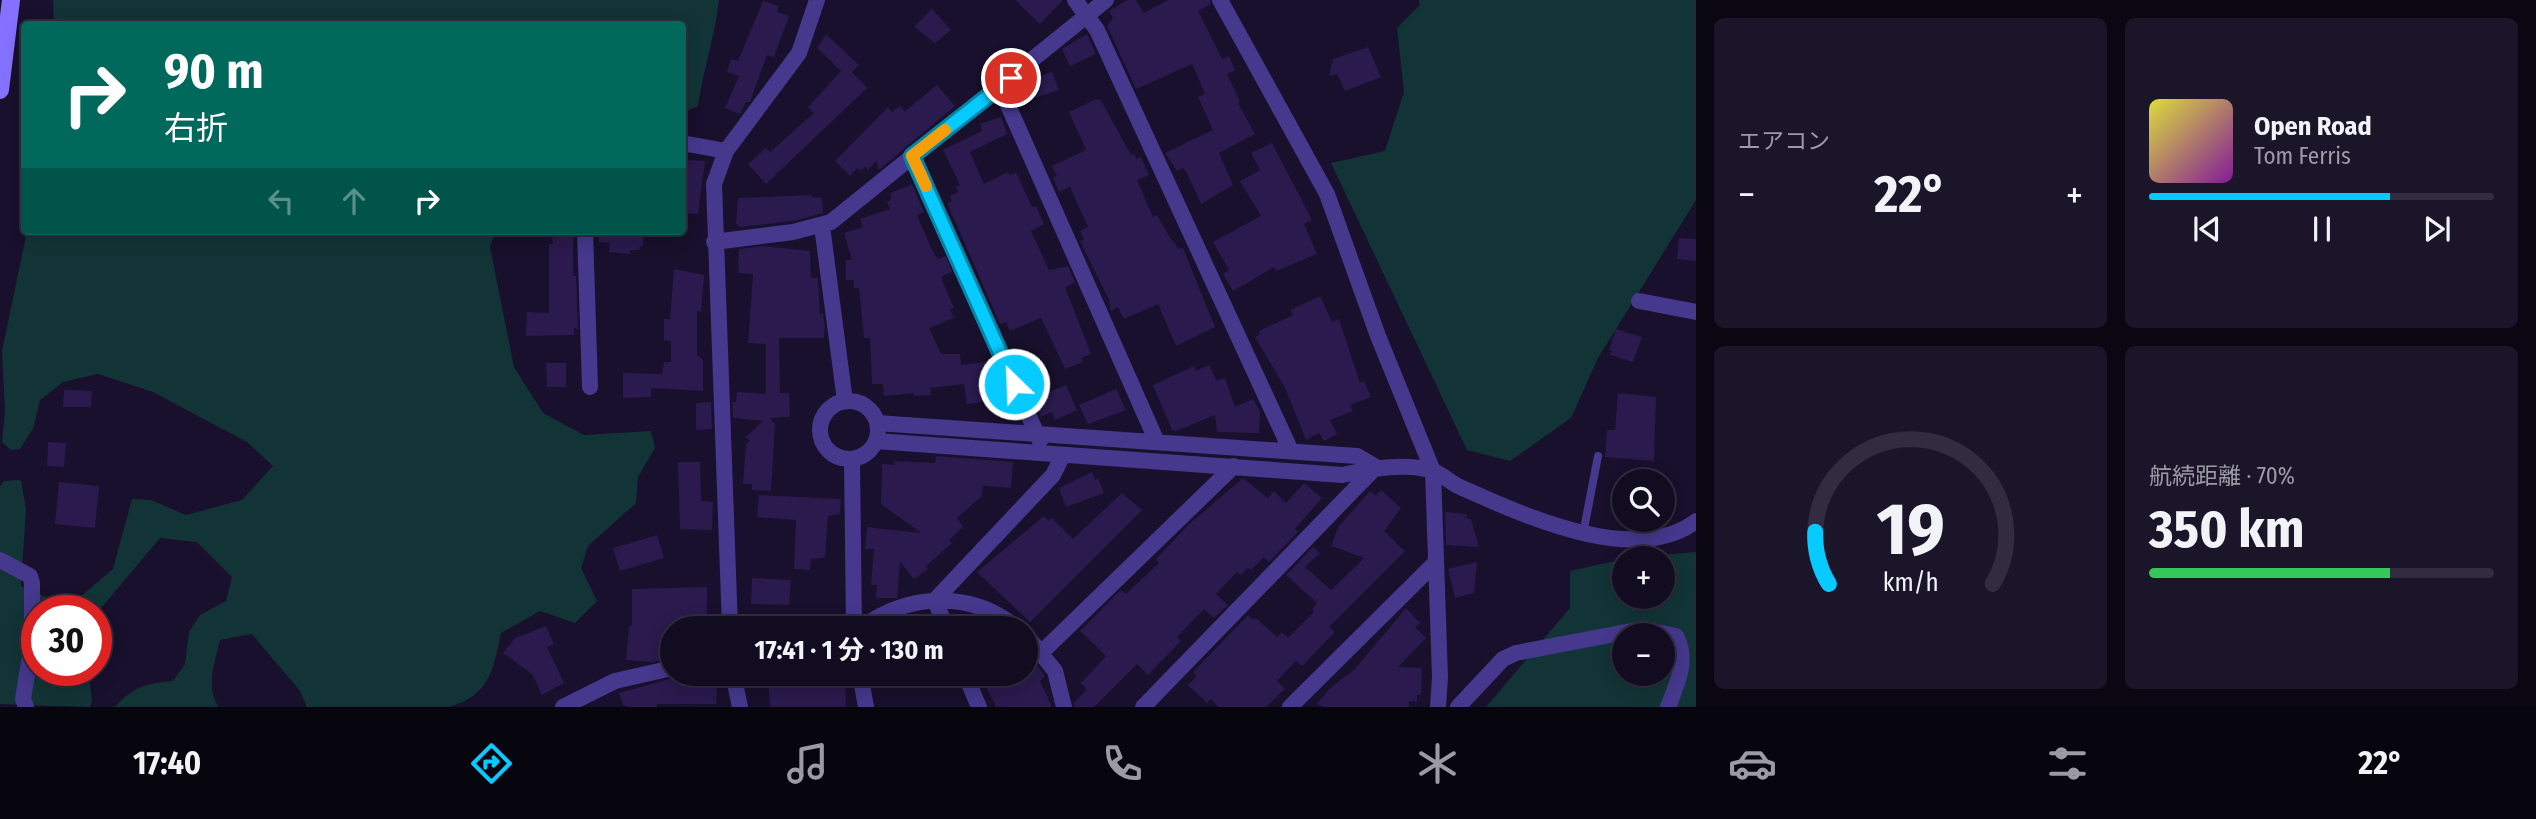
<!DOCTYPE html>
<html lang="ja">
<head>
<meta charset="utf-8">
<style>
  body { margin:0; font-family:"Fira Sans Condensed","Noto Sans JP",sans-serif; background:#1b152a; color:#f1f3f6; height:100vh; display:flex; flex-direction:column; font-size:26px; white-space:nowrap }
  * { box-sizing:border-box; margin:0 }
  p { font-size:23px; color:#9c9ba5 }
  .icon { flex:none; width:38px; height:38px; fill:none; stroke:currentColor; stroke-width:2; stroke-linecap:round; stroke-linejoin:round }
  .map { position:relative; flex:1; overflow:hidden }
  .sheet { display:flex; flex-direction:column; gap:18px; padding:18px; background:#0a0712; width:840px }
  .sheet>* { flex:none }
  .banner { position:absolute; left:21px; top:21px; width:665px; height:214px; border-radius:7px; box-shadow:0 4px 18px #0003,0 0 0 2px #312c3f; background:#00695c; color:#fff; overflow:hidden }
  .buttons { position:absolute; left:1612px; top:469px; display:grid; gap:14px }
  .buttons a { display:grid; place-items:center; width:63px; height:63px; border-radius:50%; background:#120c21; box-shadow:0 4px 18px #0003,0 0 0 2px #312c3f; font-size:35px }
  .speed { position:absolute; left:21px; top:595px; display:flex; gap:14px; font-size:35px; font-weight:700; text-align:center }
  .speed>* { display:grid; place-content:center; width:91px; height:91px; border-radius:50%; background:#120c21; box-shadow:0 4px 18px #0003,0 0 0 2px #312c3f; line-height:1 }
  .speed .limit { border:10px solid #d22; background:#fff; color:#111 }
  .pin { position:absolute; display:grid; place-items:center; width:60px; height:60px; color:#fff; margin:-30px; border:4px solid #fff; border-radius:50%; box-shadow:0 2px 7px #0007 }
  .me { position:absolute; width:77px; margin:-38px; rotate:336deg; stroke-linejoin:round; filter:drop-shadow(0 0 5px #0008) }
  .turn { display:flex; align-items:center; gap:24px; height:147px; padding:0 28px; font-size:32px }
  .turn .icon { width:91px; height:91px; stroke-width:2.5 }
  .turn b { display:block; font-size:49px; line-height:60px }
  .lanes { display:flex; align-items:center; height:66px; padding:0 28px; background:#0003; justify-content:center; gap:35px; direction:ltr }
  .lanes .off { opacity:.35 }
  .big { font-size:52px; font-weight:700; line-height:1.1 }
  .sheet .tile { flex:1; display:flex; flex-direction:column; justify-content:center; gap:10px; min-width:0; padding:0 24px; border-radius:10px; background:#1b152a }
  .sheet .dial { align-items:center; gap:0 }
  .dial svg { height:182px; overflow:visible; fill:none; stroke:#312c3f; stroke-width:7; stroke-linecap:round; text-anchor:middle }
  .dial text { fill:#f1f3f6; stroke:none }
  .song { display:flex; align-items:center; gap:21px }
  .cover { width:84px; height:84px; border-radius:10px; background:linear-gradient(135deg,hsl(60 70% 55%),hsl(290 70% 35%)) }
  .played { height:7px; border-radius:4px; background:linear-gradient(90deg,#07cbff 70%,#312c3f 70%) }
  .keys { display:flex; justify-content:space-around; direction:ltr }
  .heat { display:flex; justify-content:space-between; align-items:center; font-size:38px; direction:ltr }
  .charge { height:10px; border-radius:5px; background:linear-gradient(90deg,#34c759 70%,#312c3f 0) }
  .sheet .tiles { flex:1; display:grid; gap:18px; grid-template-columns:repeat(2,1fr) }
  .trip { position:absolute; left:660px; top:616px; width:378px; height:70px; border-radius:35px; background:#120c21; box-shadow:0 4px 18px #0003,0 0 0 2px #312c3f; font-weight:700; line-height:70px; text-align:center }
  .menu { display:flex; height:112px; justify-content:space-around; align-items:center; background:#07050d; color:#9c9ba5 }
  .menu .icon { width:49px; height:49px }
  .menu .selected { color:#07cbff }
  .menu b { font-size:32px; color:#f1f3f6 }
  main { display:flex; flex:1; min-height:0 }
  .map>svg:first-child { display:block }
  .green { fill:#123436; fill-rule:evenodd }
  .building { fill:#2a1a4e }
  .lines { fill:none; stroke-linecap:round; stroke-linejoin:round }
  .lane { stroke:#45388d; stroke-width:8 }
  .street { stroke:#45388d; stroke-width:16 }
  .secondary { stroke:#8472ff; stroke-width:18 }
  .route-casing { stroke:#0584a6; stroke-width:18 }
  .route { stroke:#07cbff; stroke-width:12 }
  .slow { stroke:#f59e0b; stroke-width:12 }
</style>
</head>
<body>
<main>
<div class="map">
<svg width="1696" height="707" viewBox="0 0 1696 707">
  <rect width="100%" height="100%" fill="#18102c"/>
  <path class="green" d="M53,0H719C715,36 703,70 698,106L683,112L682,24H54Z
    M1419,0H1696V200L1598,358L1571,418L1510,461L1467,450L1331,163L1385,151L1404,92L1397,28L1420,5Z
    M27,231H495L490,247L514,367L543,413L584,435L651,431L655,448L638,477L636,503L588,546L581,568L597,601L575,623L540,611L501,633C493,670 490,696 448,707H307L300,691L252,634L220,640C215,660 205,689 219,707H115C132,687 148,683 173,681L185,664L189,632L200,615L226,601L232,577L197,542L160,538L96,614V611H37V670H88L92,701L90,707L0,704V487L4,481L21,480L26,509L21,586L68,607L113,569L132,499L151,500L186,515L242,500L273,466L247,442L153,392L98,374L63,382L40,400L33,429L20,449L11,450L2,442L5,412L2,351Z
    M1696,552V707H1486L1570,608V571L1624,559V597H1662V558H1627ZM1624,635H1662V674H1624Z"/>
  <path class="building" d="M1015,0H1063L1040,24Z
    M1128,0H1136L1144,13L1168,0H1210L1211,4L1198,11L1222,59L1229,56L1235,70L1227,74L1240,101L1238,103L1255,134L1219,153L1233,185L1201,204L1186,171L1183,168L1177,171L1165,153L1213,130L1198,97L1205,94L1192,64L1136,89L1107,26L1113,18L1109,11Z
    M763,1L779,6L777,12L789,16L774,57L767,55L750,102H746L740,114L725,108L739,76L727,72L731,59L738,61Z
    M932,9L951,30L935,43L914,27Z
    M826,34L859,65L852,72L867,88L766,184L748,164L766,148L770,152L814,113L808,107L841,71L817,48Z
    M1087,34L1096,54L1070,66L1062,49Z
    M1368,47L1381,77L1345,91L1337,74L1329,76L1333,59Z
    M1052,72L1059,90L1025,101L1018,84Z
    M937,85L955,106L879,170L876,161L868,170L865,167L861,171L857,168L850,176L835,161L888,107L892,112L900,106L905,111Z
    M1096,99L1101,100L1131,155L1134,153L1136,159L1141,157L1149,175L1137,180L1153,217L1157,215L1170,238L1179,249L1183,248L1215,327L1176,346L1158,304L1124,319L1118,307L1111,311L1109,300L1080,241L1084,240L1080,231L1088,227L1070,187L1059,192L1053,178L1057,176L1052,166L1086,150L1069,112Z
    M1001,117L1007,134L970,152L984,184L1008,172L1010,175L1016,172L1032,207L1036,206L1044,224L1031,231L1049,270L1068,266L1075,282L1065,287L1091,354L1081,358L1083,362L1065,369L1041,318L1010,331L1006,322L1000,324L947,203L952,201L950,196L958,192L956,187L960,185L943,150L982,131L980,124Z
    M1272,143L1312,220L1304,224L1317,254L1276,271L1274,267L1233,291L1223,274L1229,270L1213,242L1261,216L1240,181L1260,170L1251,153Z
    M686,160L705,161L698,214L682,213Z
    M912,184L924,212L917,215L932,250L938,259L946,256L952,272L942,276V280L954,308L950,310L954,318L929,328L941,354H960L961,365L987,362L991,401L967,404L964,384L930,388L931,395L914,396V393L884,396L883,384H872L870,338H864L859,288H854V280H846V260H852L844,233L863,227L860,219L890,209L887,202L891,200V193Z
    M812,195V197L822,198L823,213L798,220L741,227L736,224L738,198Z
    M552,231H573V276H576L578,329L574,328V335L526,336L527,312L549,313V244H553Z
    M599,231H644L643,246H640L639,250H630V254L609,252L610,243L599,242Z
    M1679,238L1696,239V261L1677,259Z
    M763,246L810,251L811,278H818L820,314H823L825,327L824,338H779L780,393H789L790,417L770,418L775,424L771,491L752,490V484H743L746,444L750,441L746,437L763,421L733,418L732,402H736L737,392L766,394V344L748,343L753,274L739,273L738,264L739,249Z
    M674,269L704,275L701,312L697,311V355L703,360V391L651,388V397L623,398V373L662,374L664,362H671V341L664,340V319H670Z
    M1320,296L1332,322L1339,319L1360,383L1364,381L1371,397L1350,405L1353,411L1330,420L1337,434L1324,441L1319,433L1306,440L1285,388L1255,337L1260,334L1259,331L1293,315L1290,310Z
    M1616,329L1642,337L1633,362L1610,355L1612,351L1609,350Z
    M546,363H566V387H547Z
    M1209,365L1217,381L1225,378L1235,407L1253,399L1260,411L1259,433L1217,432L1215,415L1176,431L1172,430L1153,385L1194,366L1196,371Z
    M1066,385L1077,410L1055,420L1052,412L1041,417L1033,399Z
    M1116,389L1126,410L1088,424L1079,405Z
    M64,390L92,391L91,407H63Z
    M1618,393L1656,397L1654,461L1605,457L1607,430H1615Z
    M711,402L712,429L696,430V403Z
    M48,442L66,443L64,467L47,466Z
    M936,456L1013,462L1011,488L983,486L982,496L957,518L963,527L949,540L952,543L926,566L928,569L914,579L900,562L897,598H876L877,585H871L874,549H865L867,527L921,533L881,504L882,464L894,465L895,461L935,463Z
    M678,462H700L701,501L713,502L712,530L680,529Z
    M1092,472L1095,480L1098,478L1104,493L1066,507L1059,488Z
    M1243,478L1268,498L1274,491L1286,503L1304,483L1322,498L1295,529L1298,532L1269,562L1264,557L1251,570L1248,568L1241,575L1237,572L1216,594L1228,605L1214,618L1204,609L1177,637L1181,641L1148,675L1137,664L1094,707H1074V703L1087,689L1081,683L1106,656L1080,631L1121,590L1126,594L1159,563L1156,559L1188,525Z
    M59,482L99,486L95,528L55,524Z
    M1381,490L1401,508L1384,531L1405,551L1329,627L1335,632L1302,666L1296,661L1277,681L1285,689L1266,707H1218L1211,699L1207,703L1188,685L1197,676L1193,672L1248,615L1254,620L1256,618L1277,637L1282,632L1288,638L1314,612L1312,609L1317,603L1286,575L1313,547L1320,553L1305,567L1331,590L1364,558L1331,546L1338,527L1370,491L1376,496Z
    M1122,493L1142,510L1030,622L977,572L1044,516L1049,521L1052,518L1073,539Z
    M759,495L841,499L840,514L828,516L825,558L811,559L810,570L794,569L796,520L757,517Z
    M1445,512L1467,514L1466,518L1471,519L1479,547L1446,545Z
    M657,535L664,558L620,571L613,548Z
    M1477,562L1474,593L1455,598L1448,569Z
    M752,578L791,580L789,605L751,604Z
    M707,587V628H672V658L652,662L626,660L629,626H632V589Z
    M1406,608L1420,623L1415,627L1426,638L1398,667L1422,668L1421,695H1417V702L1409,701V707H1325L1317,704L1329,689L1354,670Z
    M546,626L554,644L547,647L564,683L542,695L532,674L503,653L515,638Z
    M1026,651L1045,676L1040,681L1052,707H996L980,674H1026Z
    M789,674H845L846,707H770L768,678Z
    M718,676L716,704H656L658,707H629L623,705L619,693L676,677Z"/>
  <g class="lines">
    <path class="lane" d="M1583,534L1598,456"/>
    <path class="street" d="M1075,0L1097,30L1291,451
      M1220,0L1327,194L1378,336L1433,471L1440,677L1438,707
      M1000,87L1157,442
      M682,143L726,151
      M912,156L1040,441
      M822,226L845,401
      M585,231L590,387
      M714,242L793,232L831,222L1106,0
      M1639,301L1696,312
      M820 430a29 29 0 1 1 58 0a29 29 0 1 1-58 0Z
      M877,423L1357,456L1376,467
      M876,441L1342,475C1368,469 1407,462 1433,471C1442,474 1451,483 1460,487C1521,514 1635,568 1696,521
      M852,459L854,628
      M0,560L30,576L32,583V644L23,699L26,707
      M730,628L714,184L726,151L799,53L817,0
      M861,628C908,593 970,590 1017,628
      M946,628L935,600L1053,475L1063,455
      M1026,635L1055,671L1064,707
      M1042,652L1234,466
      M733,674L740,707
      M860,674L866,707
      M965,674L979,707
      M563,707L615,681L672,668
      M1143,707L1376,467
      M1290,707L1435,563
      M1458,707L1503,659L1516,653L1642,629L1676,636C1689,660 1677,684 1668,707"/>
    <path class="secondary" d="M0,90L11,0"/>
  </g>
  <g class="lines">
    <defs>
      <path id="route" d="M1011,78L912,156L1014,384"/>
    </defs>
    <use href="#route" class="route-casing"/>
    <use href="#route" class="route"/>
    <path class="slow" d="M926,186L912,156L945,130"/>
  </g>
</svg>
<div class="buttons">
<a><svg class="icon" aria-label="search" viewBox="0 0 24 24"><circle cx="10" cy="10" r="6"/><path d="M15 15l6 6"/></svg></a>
<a>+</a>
<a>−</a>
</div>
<div class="speed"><div class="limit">30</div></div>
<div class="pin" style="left:1011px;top:78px;background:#d93025"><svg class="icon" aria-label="arrive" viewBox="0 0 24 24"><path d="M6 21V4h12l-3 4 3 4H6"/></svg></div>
<svg class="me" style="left:1014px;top:384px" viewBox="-20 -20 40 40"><circle r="17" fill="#07cbff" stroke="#fff" stroke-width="3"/><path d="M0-11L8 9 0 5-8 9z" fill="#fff"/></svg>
<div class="trip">17:41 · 1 分 · 130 m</div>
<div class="banner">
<div class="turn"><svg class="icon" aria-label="right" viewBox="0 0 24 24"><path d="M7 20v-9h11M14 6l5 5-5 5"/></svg><div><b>90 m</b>右折</div></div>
<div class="lanes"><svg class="icon off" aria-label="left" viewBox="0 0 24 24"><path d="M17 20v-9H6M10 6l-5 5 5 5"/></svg><svg class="icon off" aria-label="ahead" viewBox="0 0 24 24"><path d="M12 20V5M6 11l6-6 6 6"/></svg><svg class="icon" aria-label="right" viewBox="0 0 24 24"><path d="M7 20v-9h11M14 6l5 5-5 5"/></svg></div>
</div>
</div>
<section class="sheet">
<div class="tiles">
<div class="tile"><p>エアコン</p>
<div class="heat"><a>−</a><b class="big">22°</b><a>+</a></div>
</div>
<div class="tile">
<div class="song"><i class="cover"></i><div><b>Open Road</b><p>Tom Ferris</p></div></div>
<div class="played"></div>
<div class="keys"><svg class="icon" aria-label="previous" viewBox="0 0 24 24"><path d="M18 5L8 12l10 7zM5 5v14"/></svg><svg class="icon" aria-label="pause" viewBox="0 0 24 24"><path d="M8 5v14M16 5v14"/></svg><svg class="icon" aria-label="next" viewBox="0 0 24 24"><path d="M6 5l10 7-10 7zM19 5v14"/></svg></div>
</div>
<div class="tile dial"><svg viewBox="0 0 100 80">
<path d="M14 69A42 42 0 1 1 86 69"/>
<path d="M14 69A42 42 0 0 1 8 46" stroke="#07cbff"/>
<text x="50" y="56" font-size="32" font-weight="700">19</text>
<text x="50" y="72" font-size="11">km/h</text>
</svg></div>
<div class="tile"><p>航続距離 · 70%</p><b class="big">350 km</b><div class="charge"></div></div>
</div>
</section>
</main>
<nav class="menu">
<b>17:40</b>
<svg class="icon selected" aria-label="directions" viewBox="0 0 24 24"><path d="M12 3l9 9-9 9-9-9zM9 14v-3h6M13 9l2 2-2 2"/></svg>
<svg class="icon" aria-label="music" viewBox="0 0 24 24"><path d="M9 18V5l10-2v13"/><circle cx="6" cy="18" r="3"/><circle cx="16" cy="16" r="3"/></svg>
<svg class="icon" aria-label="phone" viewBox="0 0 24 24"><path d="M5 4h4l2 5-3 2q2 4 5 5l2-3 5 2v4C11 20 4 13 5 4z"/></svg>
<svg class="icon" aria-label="climate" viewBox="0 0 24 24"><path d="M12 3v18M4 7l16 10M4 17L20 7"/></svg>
<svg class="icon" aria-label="car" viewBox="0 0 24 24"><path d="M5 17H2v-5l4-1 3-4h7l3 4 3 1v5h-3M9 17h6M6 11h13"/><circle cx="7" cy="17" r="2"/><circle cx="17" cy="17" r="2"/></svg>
<svg class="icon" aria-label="filters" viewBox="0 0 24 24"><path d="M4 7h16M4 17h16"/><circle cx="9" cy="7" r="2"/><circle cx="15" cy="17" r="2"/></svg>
<b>22°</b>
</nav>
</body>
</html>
